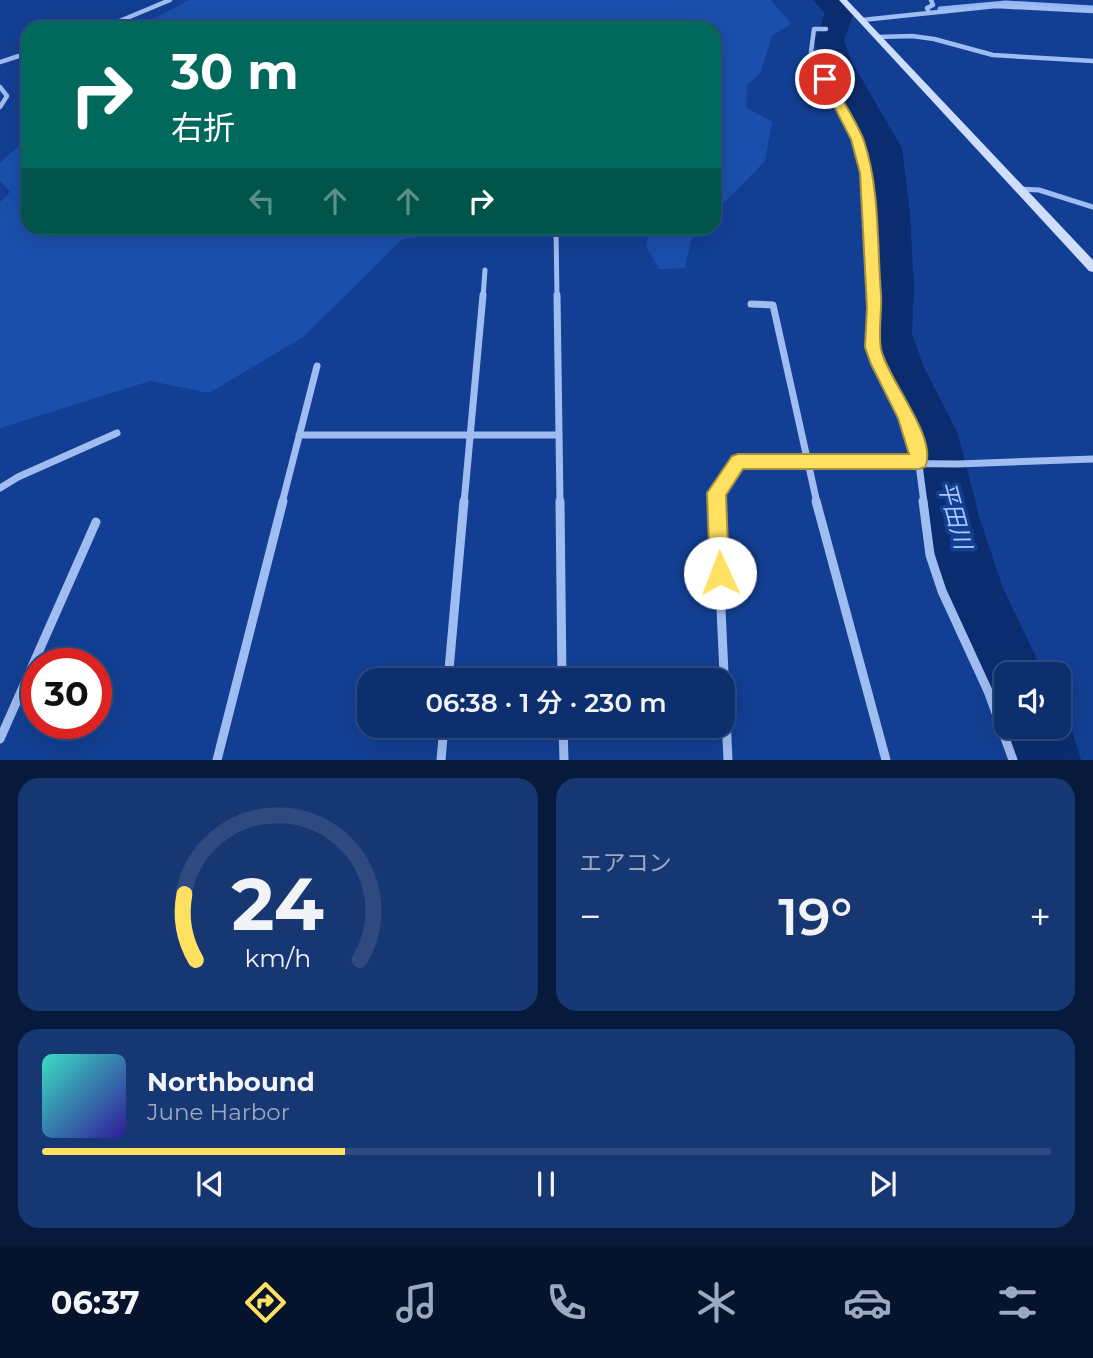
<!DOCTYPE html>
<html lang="ja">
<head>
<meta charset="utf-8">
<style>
  body { margin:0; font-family:Montserrat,"Noto Sans JP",sans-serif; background:#173773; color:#f1f3f6; height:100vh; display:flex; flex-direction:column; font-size:26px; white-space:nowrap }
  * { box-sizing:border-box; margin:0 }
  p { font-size:23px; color:#9ba9c2 }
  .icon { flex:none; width:38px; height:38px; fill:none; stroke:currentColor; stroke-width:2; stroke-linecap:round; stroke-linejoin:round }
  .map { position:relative; height:760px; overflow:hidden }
  .sheet { display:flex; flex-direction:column; gap:18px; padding:18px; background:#081a3c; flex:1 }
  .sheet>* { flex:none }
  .guide { position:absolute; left:21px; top:21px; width:700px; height:214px; border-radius:21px; box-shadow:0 7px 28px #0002,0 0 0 2px #2e4a81; background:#00695c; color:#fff; overflow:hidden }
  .fabs { position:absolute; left:994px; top:662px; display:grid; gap:14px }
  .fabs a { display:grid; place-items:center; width:77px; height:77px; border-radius:14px; background:#0e2f6e; box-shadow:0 7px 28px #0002,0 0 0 2px #2e4a81; font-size:35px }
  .speed { position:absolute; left:21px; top:648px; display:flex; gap:14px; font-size:35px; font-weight:700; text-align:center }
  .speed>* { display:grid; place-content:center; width:91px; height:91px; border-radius:50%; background:#0e2f6e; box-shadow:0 7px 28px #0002,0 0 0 2px #2e4a81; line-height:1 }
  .speed .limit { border:10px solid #d22; background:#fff; color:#111 }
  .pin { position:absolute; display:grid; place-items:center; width:60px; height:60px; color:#fff; margin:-30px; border:4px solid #fff; border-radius:50%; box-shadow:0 2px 7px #0007 }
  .me { position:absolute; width:77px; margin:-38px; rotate:358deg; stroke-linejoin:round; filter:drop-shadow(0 0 5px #0008) }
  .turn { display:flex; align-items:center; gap:24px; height:147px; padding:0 35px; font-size:32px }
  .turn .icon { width:91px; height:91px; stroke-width:2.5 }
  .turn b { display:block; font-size:49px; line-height:60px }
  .lanes { display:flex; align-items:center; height:66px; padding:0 35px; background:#0003; justify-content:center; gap:35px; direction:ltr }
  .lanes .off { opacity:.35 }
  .big { font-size:52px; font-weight:600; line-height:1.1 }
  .sheet .card { flex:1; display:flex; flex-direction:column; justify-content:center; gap:10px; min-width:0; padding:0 24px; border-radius:21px; background:#173773 }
  .sheet .dial { align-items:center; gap:0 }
  .dial svg { height:182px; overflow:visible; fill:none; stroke:#2e4a81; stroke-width:7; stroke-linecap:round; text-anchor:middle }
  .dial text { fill:#f1f3f6; stroke:none }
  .song { display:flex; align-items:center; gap:21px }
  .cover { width:84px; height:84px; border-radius:10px; background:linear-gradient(135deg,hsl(170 70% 55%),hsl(250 70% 35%)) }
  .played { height:7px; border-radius:4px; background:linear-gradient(90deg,#ffe061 30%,#2e4a81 30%) }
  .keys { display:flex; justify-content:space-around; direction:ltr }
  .heat { display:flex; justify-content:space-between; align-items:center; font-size:38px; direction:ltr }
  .sheet .tiles { flex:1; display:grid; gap:18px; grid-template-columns:1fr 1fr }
  .card:last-child { grid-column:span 2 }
  .trip { position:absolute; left:357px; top:668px; width:378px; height:70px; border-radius:21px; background:#0e2f6e; box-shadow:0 7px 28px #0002,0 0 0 2px #2e4a81; font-weight:600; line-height:70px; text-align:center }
  .dock { display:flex; height:112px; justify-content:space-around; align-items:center; background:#06132c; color:#9ba9c2 }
  .dock .icon { width:49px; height:49px }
  .dock .active { color:#ffe061 }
  .dock b { font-size:32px; color:#f1f3f6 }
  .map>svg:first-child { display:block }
  .green { fill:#1a4fad }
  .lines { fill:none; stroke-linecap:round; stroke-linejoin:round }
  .stream { stroke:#91b7f6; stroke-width:5 }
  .river { fill:#0b2d6f; fill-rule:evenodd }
  .street-far3 { stroke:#a0bdf2; stroke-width:4.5 }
  .street-far2 { stroke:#a0bdf2; stroke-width:5 }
  .street-far1 { stroke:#a0bdf2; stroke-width:7 }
  .street { stroke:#a0bdf2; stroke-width:9 }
  .secondary { fill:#cfdefc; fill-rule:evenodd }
  .route { fill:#ffe061; stroke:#a6923f; stroke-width:2 }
  .labels { text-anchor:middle; stroke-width:7; stroke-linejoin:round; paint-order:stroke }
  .water-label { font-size:23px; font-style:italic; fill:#acc8f9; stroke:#123f93 }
</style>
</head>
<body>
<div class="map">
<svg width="1093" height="760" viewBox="0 0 1093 760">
  <rect width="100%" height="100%" fill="#123f93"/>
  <path class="green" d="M189,0H771L791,24L772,36L760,74L747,85L746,107L772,122L765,161L714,213V28H140L142,25Z
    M28,137V228H498L403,239L303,337L209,393L150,381L0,428V202L10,192L0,180V163Z
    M651,228H701L692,237L685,268L659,269L646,246Z"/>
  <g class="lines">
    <path class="stream" d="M940,9L1006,3L1093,8"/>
    <path class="river" d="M813,0H843L854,13L844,41L853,64L902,148L910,213L914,287L912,335L924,367L958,434L979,516L1003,588L1044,674H1006V703L991,696L948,599L925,516L908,434L878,367L868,335L872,287V213L866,148L823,64L814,41L825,14Z
      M1059,702L1071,726L1081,760H1014L1005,726L1006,724V726H1059Z"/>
    <path class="street-far3" d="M929,13L927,8L933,5L931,0
      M862,20L996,6L1093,11
      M103,28L170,0
      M826,29H814L811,52L854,132
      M878,37L912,36L934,39L993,55L1093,61
      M0,62L28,53
      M0,87L7,96L0,107"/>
    <path class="street-far2" d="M853,131L866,173L874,297
      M1019,189L1039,190L1093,207
      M556,228L557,297
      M483,297L485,270"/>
    <path class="street-far1" d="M557,295L560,503
      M874,295L873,347L916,442L924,503
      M751,304L773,305L817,503
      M299,435H558
      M0,488L18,477L117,433
      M282,503L317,366
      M464,503L483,295
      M716,503V493L739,462L958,464L1093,459"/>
    <path class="street" d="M560,501L562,681
      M716,501L728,760
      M816,501L886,760
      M923,501L930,555L942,591L988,691L1013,760
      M448,681L464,501
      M563,726L564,760
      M0,739L96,522
      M217,760L283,501
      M441,760L444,726"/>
    <path class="secondary" d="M839,0H847L1093,260V272L1089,271Z"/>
  </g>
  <path class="route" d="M825,76L831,79C841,99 856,120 864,141C880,189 877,245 881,295C882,312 878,332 881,349C887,379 939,438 925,467L919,469H743L726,495L729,573L727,580L720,583L713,580L710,573L707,493L732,456L738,454H909L898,418L871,364L865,347L867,308L860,173L851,139L820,79Z"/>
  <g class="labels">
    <g class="water-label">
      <text transform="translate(955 515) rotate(75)" y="8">平田川</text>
    </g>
  </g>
</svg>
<div class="fabs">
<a><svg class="icon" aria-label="sound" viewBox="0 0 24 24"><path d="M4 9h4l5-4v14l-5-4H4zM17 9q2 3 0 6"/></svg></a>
</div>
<div class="speed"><div class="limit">30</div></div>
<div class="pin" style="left:825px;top:79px;background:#d93025"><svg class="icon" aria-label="arrive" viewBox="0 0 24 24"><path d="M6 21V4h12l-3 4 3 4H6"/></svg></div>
<svg class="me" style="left:720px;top:573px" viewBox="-20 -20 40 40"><circle r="19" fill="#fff"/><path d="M0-13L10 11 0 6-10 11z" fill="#ffe061"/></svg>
<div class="trip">06:38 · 1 分 · 230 m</div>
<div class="guide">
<div class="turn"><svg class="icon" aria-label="right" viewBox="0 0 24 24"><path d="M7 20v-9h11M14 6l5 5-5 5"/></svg><div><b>30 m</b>右折</div></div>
<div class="lanes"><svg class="icon off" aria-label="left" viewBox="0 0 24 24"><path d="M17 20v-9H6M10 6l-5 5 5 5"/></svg><svg class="icon off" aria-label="ahead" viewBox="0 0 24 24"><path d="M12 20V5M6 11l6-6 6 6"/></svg><svg class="icon off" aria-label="ahead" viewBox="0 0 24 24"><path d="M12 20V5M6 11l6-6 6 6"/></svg><svg class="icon" aria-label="right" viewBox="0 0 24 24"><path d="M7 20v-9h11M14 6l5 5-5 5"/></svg></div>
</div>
</div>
<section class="sheet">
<div class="tiles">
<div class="card dial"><svg viewBox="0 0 100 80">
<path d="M14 69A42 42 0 1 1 86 69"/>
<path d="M14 69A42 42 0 0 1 9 40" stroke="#ffe061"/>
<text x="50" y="56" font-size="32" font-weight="700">24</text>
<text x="50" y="72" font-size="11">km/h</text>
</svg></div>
<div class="card"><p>エアコン</p>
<div class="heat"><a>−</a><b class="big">19°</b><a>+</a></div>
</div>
<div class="card">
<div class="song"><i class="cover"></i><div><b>Northbound</b><p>June Harbor</p></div></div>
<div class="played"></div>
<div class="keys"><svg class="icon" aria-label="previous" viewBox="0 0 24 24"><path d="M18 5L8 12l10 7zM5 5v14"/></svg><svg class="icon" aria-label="pause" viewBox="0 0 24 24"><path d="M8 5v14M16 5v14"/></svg><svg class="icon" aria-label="next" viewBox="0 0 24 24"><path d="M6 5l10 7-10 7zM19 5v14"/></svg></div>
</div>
</div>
</section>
<nav class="dock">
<b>06:37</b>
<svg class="icon active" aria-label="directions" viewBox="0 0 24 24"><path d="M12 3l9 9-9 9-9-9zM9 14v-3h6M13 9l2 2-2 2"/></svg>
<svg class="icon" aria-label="music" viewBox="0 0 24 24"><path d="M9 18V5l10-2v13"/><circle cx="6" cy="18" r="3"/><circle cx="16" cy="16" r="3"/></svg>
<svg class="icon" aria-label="phone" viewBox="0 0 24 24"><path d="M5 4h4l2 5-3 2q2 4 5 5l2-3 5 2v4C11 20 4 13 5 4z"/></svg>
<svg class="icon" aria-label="climate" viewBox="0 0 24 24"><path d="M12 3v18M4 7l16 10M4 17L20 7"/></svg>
<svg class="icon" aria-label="car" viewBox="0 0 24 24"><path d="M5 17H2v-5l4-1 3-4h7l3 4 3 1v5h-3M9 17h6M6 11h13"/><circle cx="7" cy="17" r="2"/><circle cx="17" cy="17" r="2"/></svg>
<svg class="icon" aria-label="filters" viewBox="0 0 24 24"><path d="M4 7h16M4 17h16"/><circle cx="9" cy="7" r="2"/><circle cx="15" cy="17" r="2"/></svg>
</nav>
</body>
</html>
